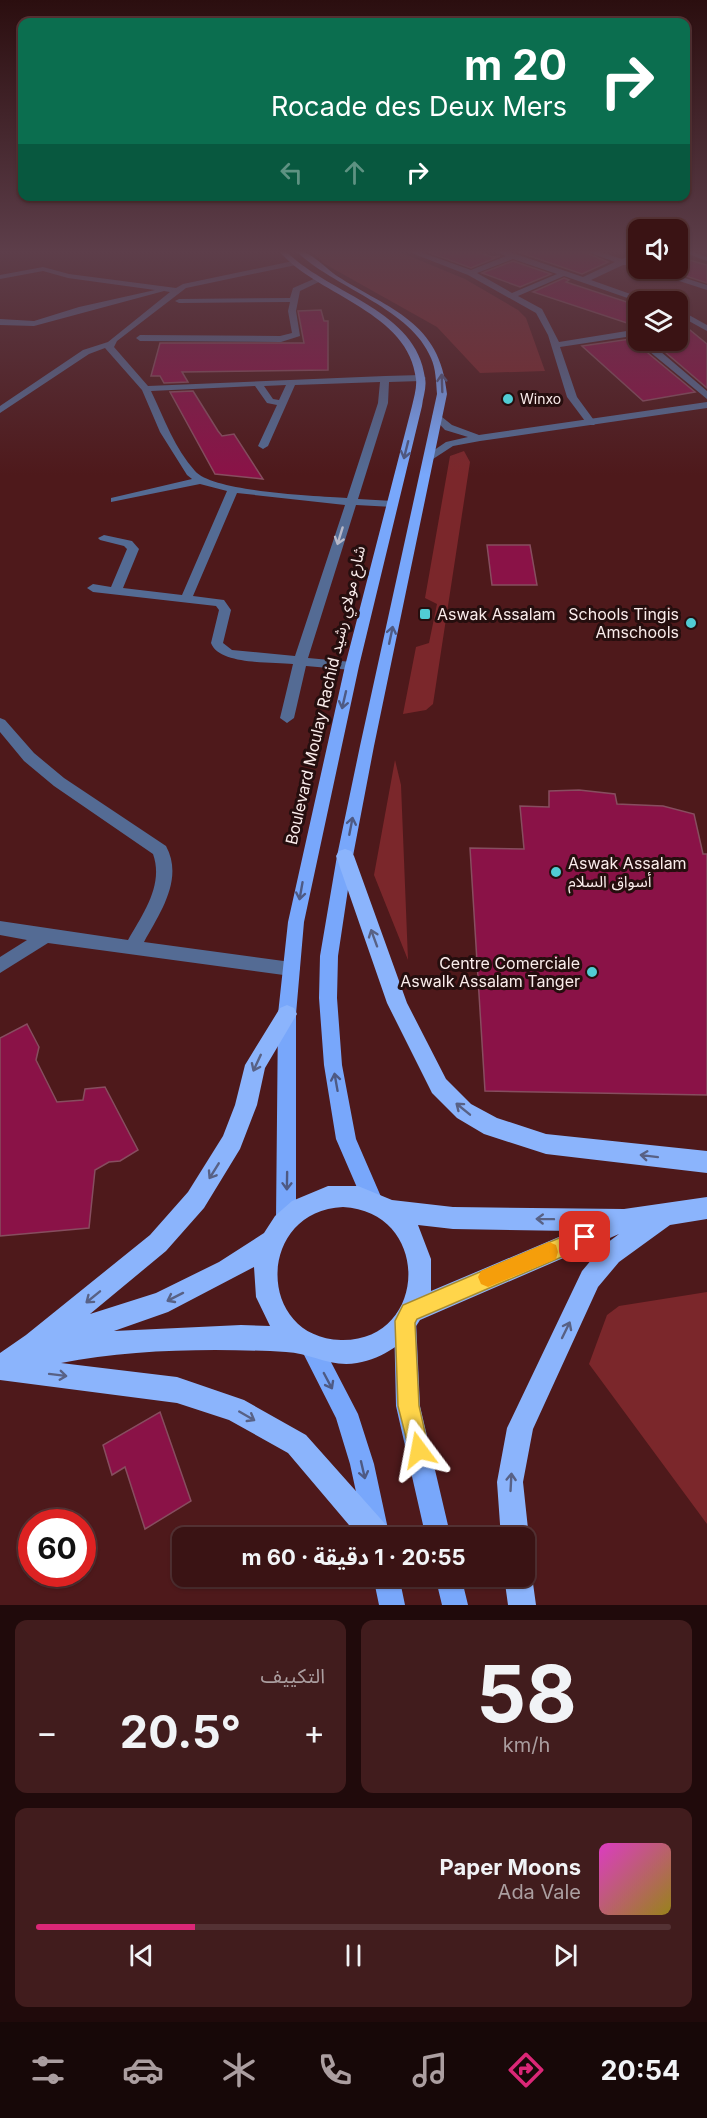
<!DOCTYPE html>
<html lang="ar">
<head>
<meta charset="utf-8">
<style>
  body { margin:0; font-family:Inter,"Noto Sans Arabic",sans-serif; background:#411c1d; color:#f1f3f6; direction:rtl; height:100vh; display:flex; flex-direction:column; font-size:22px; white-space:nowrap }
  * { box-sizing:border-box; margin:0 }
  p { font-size:20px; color:#ab9ea0 }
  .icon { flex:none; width:33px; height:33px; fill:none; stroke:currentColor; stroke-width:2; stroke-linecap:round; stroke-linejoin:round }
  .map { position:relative; height:1605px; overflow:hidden; direction:ltr }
  .details { display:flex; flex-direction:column; gap:15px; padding:15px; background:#200a0b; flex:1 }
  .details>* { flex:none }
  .top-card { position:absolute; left:18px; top:18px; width:672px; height:183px; border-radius:12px; box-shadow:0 2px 4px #0004,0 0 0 2px #543234; direction:rtl; background:#0b6e4f; color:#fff; overflow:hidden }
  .tools { position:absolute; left:628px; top:219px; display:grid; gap:12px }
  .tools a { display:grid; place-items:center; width:60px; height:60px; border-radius:12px; background:#3a1314; box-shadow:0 2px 4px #0004,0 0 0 2px #543234; font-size:30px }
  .speed { position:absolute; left:18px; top:1509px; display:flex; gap:12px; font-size:30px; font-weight:700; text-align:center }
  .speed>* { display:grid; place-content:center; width:78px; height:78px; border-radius:50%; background:#3a1314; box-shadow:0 2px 4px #0004,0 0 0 2px #543234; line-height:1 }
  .speed .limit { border:9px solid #d22; background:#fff; color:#111 }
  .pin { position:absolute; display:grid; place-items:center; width:51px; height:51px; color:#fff; margin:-26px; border-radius:12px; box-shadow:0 3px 9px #0006 }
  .me { position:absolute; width:66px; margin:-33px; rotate:347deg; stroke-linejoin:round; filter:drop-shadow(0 0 4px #0008) }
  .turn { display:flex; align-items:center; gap:21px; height:126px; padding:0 24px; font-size:27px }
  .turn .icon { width:78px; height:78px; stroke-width:2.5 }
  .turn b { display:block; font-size:42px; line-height:51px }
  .lanes { display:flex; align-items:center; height:57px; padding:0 24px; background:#0003; justify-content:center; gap:30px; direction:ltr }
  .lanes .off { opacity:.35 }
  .big { font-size:45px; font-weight:700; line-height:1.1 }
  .details .tile { flex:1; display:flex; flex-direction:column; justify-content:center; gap:9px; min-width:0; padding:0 21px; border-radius:12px; background:#411c1d }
  .details .dial { align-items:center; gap:0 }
  .dial b { font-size:78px; line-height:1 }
  .song { display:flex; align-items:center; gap:18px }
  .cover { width:72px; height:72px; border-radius:9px; background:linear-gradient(135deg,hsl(310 70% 55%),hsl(50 70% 35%)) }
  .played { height:6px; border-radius:3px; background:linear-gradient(90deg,#db2777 25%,#543234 25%) }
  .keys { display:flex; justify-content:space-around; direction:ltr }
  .heat { display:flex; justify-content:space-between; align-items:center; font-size:33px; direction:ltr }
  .details .tiles { flex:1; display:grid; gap:15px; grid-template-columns:1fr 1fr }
  .tile:last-child { grid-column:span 2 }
  .trip { position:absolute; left:172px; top:1527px; width:363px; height:60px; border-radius:12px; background:#3a1314; box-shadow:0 2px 4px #0004,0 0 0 2px #543234; font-weight:700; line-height:60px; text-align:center; direction:rtl }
  .tabs { display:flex; height:96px; justify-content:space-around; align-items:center; background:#170808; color:#ab9ea0 }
  .tabs .icon { width:42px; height:42px }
  .tabs .current { color:#db2777 }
  .tabs b { font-size:27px; color:#f1f3f6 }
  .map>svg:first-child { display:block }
  .green { fill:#7b272b }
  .building { fill:#8a1247; stroke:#874d5f; stroke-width:1.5 }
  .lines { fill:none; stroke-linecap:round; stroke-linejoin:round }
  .minor { fill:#546b94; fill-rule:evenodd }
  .tertiary { fill:#546b94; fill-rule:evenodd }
  .primary { fill:#78a7fb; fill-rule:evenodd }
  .trunk { fill:#8bb4fc; fill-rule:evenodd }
  .oneway { stroke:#4e5a84 }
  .oneway2 { stroke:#b8b8c8 }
  .oneway3 { stroke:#586185 }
  .route { fill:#ffd54a; stroke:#a68a30; stroke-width:1.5 }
  .slow { fill:#f59e0b }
  .poi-dot { fill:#51ccd4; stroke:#250e0e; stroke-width:2 }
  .labels { text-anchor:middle; stroke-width:6; stroke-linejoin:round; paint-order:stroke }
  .far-poi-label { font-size:14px; fill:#faeceb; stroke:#250e0e; text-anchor:start }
  .poi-label { font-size:16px; fill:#faeceb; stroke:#250e0e; text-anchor:start }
  .street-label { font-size:16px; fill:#faeceb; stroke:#250e0e }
</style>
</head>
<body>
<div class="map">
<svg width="707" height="1605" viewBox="0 0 707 1605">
  <rect width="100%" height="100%" fill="#4e191b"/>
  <path class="green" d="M311,250H395L465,279L518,310L526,318L545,371L480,373L437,327L323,263Z
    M464,451L470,462L433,704L426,710L403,714L416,647L429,643L437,604L425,598L450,456Z
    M395,760L401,785L408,960L374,875Z
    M707,1292V1524L589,1364L607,1315L619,1306Z"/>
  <path class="building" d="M473,250L492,257L500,256L471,268L425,251Z
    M512,250H580L608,262L582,274Z
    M678,257L707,265V283L662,268H678Z
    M513,261L551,274L520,287L482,273Z
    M564,278L569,280L566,282L639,306V327L533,292Z
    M321,310L324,321H328V370L182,372L188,382L164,383L160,376H151L160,343H304L298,311Z
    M690,330L707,344V388L651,340H678V332Z
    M637,338V344L695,392L643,401L582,346Z
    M193,391L218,431L222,436L234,434L263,479L215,474L170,392Z
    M487,545H530L537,585H492Z
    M579,790L615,794L617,804L663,806L694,814L703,854H707V1095L485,1091L470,848L524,849L520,806L549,807V791Z
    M27,1024L39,1047L36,1060L57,1102L83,1100L85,1089L105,1087L138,1150L120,1161L109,1162L95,1170L89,1228L0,1236V1038Z
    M160,1412L191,1501L145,1529L125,1467L112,1475L103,1445Z"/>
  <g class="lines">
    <path class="minor" d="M404,250H415L471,270L506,256L492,250H504L583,277L615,262L582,250H594L622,259L639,252V257L628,262V265H623L591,280L653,302H639L564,276L518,296L542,309L559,342L639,329V335L560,347L577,397L596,423L594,425H588L567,397L548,335L536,313L468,275ZM513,259L557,274L512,293L477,273Z
      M678,250H688L707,257V261Z
      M293,261L297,263L296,265L186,288L117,341L114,347L148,386L385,376L421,375L426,378L421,381L389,382L388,403L358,499L393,501L398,504L393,507L356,505L308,658L352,662L359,666L352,670L306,666L294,718L287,723L280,718L293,664C272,662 219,665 211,643L219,610L216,606L93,592L87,588L93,584L111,587L127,549L124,546L100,540L98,538L104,535L132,541L139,549L123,588L182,595L227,491L200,484L111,502V498L192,479L187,475L160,432L142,390L105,348L89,354L0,413V406L83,350L108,342L170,292L164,291L34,326L0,325V319L34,321L79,307L155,290L68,278L43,271L0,279V275L43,267L69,274L176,288L183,284ZM380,382L378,403L347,498C317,496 213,492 195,471C175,449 164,418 151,391L255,386L267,403L277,405L258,446L263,449L268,446L295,385ZM286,385L279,400L273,399L264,386ZM237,493L345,505L295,656L232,650L223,643L231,610L224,600L193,596Z
      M639,268H653L707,285V290Z
      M316,278L323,280L300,291L296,311L300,336L281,342L140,341L136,338L140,335L280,336L292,333L288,311L290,302L179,303L175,301L179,299L290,298L293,288Z
      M678,309L707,325V331L678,315Z
      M639,338V340H647L707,391V399L638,342Z
      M0,718L5,720L34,753L64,778L166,846C184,879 160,913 144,942L291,962L297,964L300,969L297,974L291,976L48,943L0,973V957L27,940L0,935V921L128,940C143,914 164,885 153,854L54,786L24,761L0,732Z"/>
    <path class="tertiary" d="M707,402V408L480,441L453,446L433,459L424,457L446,442L468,437L445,430L432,416L437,413L452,425L479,435Z"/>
    <path class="primary" d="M278,250H285C325,293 417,309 425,378C427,387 423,397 422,406L359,666L304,922L296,1014V1220L293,1227L286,1230L279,1227L276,1220L278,1014L288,922L345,666L412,406C414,397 417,387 416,379C409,311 315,295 278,250Z
      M295,250C310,250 324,267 337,276C390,310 440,321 447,394L374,746L353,856L338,956L337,998L342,1065L356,1139L382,1199L379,1206L372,1209L365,1206L336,1139L324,1065L319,998L320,956L337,856L360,746L437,394C436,382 436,369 431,358C411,308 332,287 295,250Z
      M405,1310L413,1313L416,1321L420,1406L451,1538H426L396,1406L394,1321L397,1313Z
      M311,1336L319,1339L358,1414L374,1464L388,1529L385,1538H367L364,1529L350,1464L336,1418L300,1347L303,1339Z
      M373,1576H399L405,1605H379Z
      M435,1576H461L468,1605H442Z"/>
    <path class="trunk" d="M345,849L351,851L354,856L407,1003L446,1079L471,1104L497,1118L546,1134L707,1151V1173L546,1154L484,1134L457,1118L432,1093L387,1003L336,856L339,851Z
      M287,1005L294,1008L297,1014L265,1068L257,1105L240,1149L204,1208L166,1251L90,1314L156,1293L219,1262L264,1233L275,1216L292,1201L328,1186H358L392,1200L453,1207L624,1209L707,1197V1219L670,1225L619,1262L598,1287L533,1429L523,1482L529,1538L525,1547V1538H501L497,1482L507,1428L582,1271L603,1246L619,1234L420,1320C406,1343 384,1358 357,1363C331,1368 311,1353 286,1352C216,1348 130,1349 61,1363L177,1377L244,1400L306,1435L387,1526L390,1538H360L288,1453L229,1420L177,1403L0,1380V1353L26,1335L150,1235L188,1192L223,1136L235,1105L245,1065L280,1008ZM343,1207C433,1212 428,1342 341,1340C256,1338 256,1211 343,1207ZM418,1225L453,1229L573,1231L431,1291V1259ZM254,1267L256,1297L270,1326L241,1325L114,1331L168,1312Z
      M525,1565L528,1566L532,1576L536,1605H508L504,1576H525Z"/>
  </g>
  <defs><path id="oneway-shaft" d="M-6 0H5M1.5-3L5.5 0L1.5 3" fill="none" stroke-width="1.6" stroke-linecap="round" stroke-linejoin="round" transform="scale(1.5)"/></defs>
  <g class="oneway">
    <use href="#oneway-shaft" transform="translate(442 383) rotate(-92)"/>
    <use href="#oneway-shaft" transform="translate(406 450) rotate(104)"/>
    <use href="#oneway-shaft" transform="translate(391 635) rotate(-78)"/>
    <use href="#oneway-shaft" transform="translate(344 700) rotate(103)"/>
    <use href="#oneway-shaft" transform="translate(351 826) rotate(-79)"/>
    <use href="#oneway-shaft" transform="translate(301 891) rotate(100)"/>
    <use href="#oneway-shaft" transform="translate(336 1082) rotate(-100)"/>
    <use href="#oneway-shaft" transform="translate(287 1181) rotate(91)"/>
    <use href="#oneway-shaft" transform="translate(328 1381) rotate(62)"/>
    <use href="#oneway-shaft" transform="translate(363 1470) rotate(77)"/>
  </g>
  <use class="oneway2" href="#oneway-shaft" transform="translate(340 536) rotate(107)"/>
  <g class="oneway3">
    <use href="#oneway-shaft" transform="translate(374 938) rotate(-110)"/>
    <use href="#oneway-shaft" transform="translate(257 1063) rotate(115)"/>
    <use href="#oneway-shaft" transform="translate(463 1109) rotate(-141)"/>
    <use href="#oneway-shaft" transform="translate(649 1156) rotate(-173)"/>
    <use href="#oneway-shaft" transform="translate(214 1171) rotate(122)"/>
    <use href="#oneway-shaft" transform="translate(545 1219) rotate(-179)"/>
    <use href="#oneway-shaft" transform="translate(93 1297) rotate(141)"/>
    <use href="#oneway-shaft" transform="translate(175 1297) rotate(153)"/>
    <use href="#oneway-shaft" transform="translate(566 1330) rotate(-64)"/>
    <use href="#oneway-shaft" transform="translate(58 1375) rotate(7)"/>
    <use href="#oneway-shaft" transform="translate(247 1416) rotate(30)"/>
    <use href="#oneway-shaft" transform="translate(511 1482) rotate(-87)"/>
  </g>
  <linearGradient id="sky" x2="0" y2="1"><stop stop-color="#2b0e0f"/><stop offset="0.53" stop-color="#5d3e4a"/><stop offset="1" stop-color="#5d3e4a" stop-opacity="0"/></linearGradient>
  <rect width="707" height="475" fill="url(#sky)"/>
  <path class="route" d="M585,1227L592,1230L594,1237L592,1244L417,1319L415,1323L419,1406L429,1450L426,1457L419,1461L411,1457L398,1406L395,1321L403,1305Z"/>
  <path class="slow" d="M549,1242L556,1245L558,1252L556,1259L488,1287L481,1284L478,1277L481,1271Z"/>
  <g class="poi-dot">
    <circle cx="508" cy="399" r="6"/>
    <rect x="419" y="608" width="12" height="12" rx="3"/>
    <circle cx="691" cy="623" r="6"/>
    <circle cx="556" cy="872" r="6"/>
    <circle cx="592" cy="972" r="6"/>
  </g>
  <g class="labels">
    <g class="far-poi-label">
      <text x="520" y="404">Winxo</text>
    </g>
    <g class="poi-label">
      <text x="437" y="620">Aswak Assalam</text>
      <text x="679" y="620" text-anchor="end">Schools Tingis<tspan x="679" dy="18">Amschools</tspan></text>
      <text x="568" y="869">Aswak Assalam<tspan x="568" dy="18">أسواق السلام</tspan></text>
      <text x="580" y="969" text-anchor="end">Centre Comerciale<tspan x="580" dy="18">Aswalk Assalam Tanger</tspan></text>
    </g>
    <g class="street-label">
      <text transform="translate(325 695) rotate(-77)" y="6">Boulevard Moulay Rachid شارع مولاي رشيد</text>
    </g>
  </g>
</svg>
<div class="tools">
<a><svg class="icon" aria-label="sound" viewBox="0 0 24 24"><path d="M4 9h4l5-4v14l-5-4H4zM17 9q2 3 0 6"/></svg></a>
<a><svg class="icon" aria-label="layers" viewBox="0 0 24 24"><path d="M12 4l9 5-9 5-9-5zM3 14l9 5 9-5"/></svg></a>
</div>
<div class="speed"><div class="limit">60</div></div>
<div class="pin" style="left:585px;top:1237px;background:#d93025"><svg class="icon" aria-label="arrive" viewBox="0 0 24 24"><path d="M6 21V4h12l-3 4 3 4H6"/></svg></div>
<svg class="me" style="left:419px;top:1450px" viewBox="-20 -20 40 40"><path d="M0-17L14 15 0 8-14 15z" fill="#ffd54a" stroke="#fff" stroke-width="4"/></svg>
<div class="trip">20:55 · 1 دقيقة · 60 m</div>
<div class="top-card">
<div class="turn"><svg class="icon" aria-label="right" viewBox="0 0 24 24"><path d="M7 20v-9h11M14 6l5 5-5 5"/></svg><div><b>20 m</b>Rocade des Deux Mers</div></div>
<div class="lanes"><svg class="icon off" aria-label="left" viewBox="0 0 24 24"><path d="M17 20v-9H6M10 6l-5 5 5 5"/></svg><svg class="icon off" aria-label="ahead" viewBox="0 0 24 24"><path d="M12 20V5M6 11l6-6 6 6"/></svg><svg class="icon" aria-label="right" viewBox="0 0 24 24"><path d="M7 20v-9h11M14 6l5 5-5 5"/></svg></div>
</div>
</div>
<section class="details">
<div class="tiles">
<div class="tile dial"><b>58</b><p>km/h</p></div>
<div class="tile"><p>التكييف</p>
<div class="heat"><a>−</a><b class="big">20.5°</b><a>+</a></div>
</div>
<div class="tile">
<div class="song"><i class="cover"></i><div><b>Paper Moons</b><p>Ada Vale</p></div></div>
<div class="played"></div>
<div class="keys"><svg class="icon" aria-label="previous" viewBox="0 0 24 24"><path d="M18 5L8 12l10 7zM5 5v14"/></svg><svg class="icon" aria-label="pause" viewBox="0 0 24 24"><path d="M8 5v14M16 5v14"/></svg><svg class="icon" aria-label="next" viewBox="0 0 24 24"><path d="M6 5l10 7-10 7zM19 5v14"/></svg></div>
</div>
</div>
</section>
<nav class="tabs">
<b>20:54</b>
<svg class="icon current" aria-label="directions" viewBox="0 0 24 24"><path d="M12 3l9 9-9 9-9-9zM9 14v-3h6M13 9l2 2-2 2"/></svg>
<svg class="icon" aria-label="music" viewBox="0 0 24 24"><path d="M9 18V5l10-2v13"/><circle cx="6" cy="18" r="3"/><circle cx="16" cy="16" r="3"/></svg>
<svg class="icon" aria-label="phone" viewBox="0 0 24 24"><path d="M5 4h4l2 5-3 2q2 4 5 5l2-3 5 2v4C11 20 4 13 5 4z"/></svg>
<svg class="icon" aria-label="climate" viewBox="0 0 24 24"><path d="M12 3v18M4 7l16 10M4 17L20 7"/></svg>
<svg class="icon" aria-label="car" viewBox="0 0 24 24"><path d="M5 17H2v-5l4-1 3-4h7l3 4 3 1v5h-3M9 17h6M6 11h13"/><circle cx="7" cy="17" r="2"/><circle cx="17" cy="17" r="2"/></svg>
<svg class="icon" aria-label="filters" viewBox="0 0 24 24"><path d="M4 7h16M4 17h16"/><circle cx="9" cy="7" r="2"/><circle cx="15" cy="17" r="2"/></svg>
</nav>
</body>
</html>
